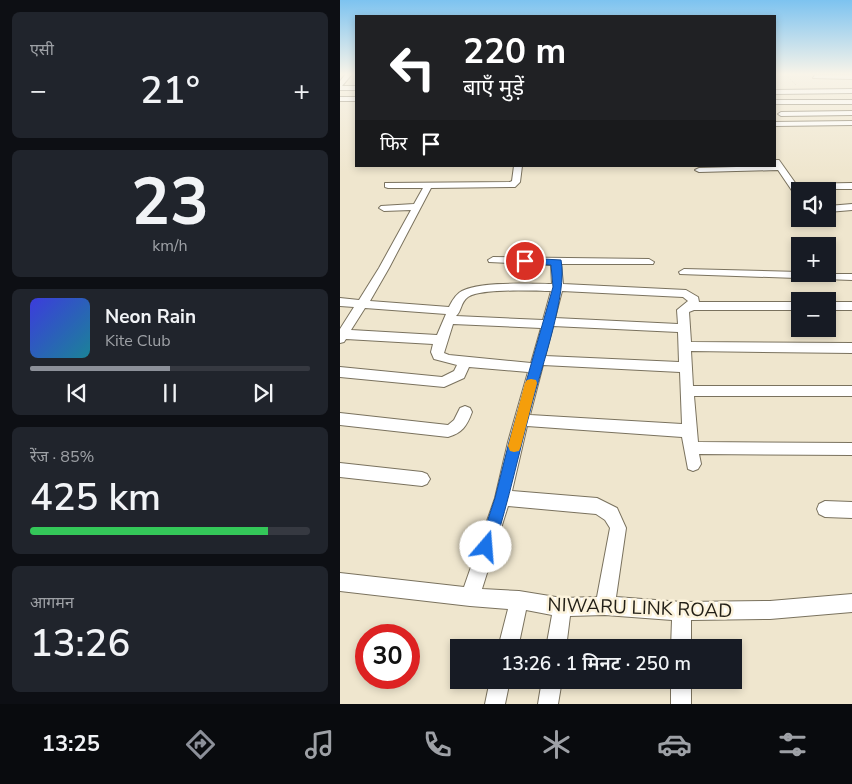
<!DOCTYPE html>
<html lang="hi">
<head>
<meta charset="utf-8">
<style>
  body { margin:0; font-family:"Nunito Sans","Noto Sans Devanagari",sans-serif; background:#20242c; color:#f1f3f6; height:100vh; display:flex; flex-direction:column; font-size:19px; white-space:nowrap }
  * { box-sizing:border-box; margin:0 }
  p { font-size:16px; color:#9ea1a6 }
  .icon { flex:none; width:28px; height:28px; fill:none; stroke:currentColor; stroke-width:2; stroke-linecap:round; stroke-linejoin:round }
  .map { position:relative; flex:1; overflow:hidden }
  .panel { display:flex; flex-direction:column; gap:12px; padding:12px; background:#0d0f14; width:340px }
  .panel>* { flex:none }
  .banner { position:absolute; left:15px; top:15px; width:421px; height:152px; border-radius:0px; box-shadow:0 2px 8px #0003; background:#202124; color:#fff; overflow:hidden }
  .tools { position:absolute; left:451px; top:182px; display:grid; gap:10px }
  .tools a { display:grid; place-items:center; width:45px; height:45px; border-radius:0px; background:#171b24; box-shadow:0 2px 8px #0003; font-size:25px }
  .speed { position:absolute; left:15px; top:624px; display:flex; gap:10px; font-size:25px; font-weight:700; text-align:center }
  .speed>* { display:grid; place-content:center; width:65px; height:65px; border-radius:50%; background:#171b24; box-shadow:0 2px 8px #0003; line-height:1 }
  .speed .limit { border:8px solid #d22; background:#fff; color:#111 }
  .pin { position:absolute; display:grid; place-items:center; width:42px; height:42px; color:#fff; margin:-21px; border:2px solid #fff; border-radius:50%; box-shadow:0 1px 5px #0007 }
  .me { position:absolute; width:55px; margin:-28px; rotate:18deg; stroke-linejoin:round; filter:drop-shadow(0 0 4px #0008) }
  .turn { display:flex; align-items:center; gap:18px; height:105px; padding:0 25px; font-size:22px }
  .turn .icon { width:65px; height:65px; stroke-width:2.5 }
  .turn b { display:block; font-size:35px; line-height:42px }
  .then { display:flex; align-items:center; height:48px; padding:0 25px; background:#0003; gap:10px; font-size:19px }
  .big { font-size:38px; font-weight:600; line-height:1.1 }
  .panel .widget { flex:1; display:flex; flex-direction:column; justify-content:center; gap:8px; min-width:0; padding:0 18px; border-radius:8px; background:#20242c }
  .panel .dial { align-items:center; gap:0 }
  .dial b { font-size:65px; line-height:1 }
  .song { display:flex; align-items:center; gap:15px }
  .cover { width:60px; height:60px; border-radius:8px; background:linear-gradient(135deg,hsl(240 70% 55%),hsl(190 70% 35%)) }
  .played { height:5px; border-radius:2px; background:linear-gradient(90deg,#8c9099 50%,#363941 50%) }
  .keys { display:flex; justify-content:space-around; direction:ltr }
  .heat { display:flex; justify-content:space-between; align-items:center; font-size:28px; direction:ltr }
  .charge { height:8px; border-radius:4px; background:linear-gradient(90deg,#34c759 85%,#363941 0) }
  .trip { position:absolute; left:110px; top:639px; width:292px; height:50px; border-radius:0px; background:#171b24; box-shadow:0 2px 8px #0003; font-weight:600; line-height:50px; text-align:center }
  .menu { display:flex; height:80px; justify-content:space-around; align-items:center; background:#090b0e; color:#9ea1a6 }
  .menu .icon { width:35px; height:35px }
  .menu .selected { color:#8c9099 }
  .menu b { font-size:22px; color:#f1f3f6 }
  main { display:flex; flex:1; min-height:0 }
  .map>svg:first-child { display:block }
  .lines { fill:none; stroke-linecap:round; stroke-linejoin:round }
  .minor-casing { stroke:#7a725e; stroke-width:2 }
  .path { stroke:#97907f; stroke-width:1; stroke-dasharray:0.5 2; stroke-linecap:butt }
  .minor { fill:#fff; fill-rule:evenodd }
  .route { fill:#1a73e8; stroke:#114b97 }
  .slow { fill:#f59e0b }
  .labels { text-anchor:middle; stroke-width:5; stroke-linejoin:round; paint-order:stroke }
  .near-street-label { font-size:19px; fill:#221f17; stroke:#fcf3dc }
</style>
</head>
<body>
<main>
<section class="panel">
<div class="widget"><p>एसी</p>
<div class="heat"><a>−</a><b class="big">21°</b><a>+</a></div>
</div>
<div class="widget dial"><b>23</b><p>km/h</p></div>
<div class="widget">
<div class="song"><i class="cover"></i><div><b>Neon Rain</b><p>Kite Club</p></div></div>
<div class="played"></div>
<div class="keys"><svg class="icon" aria-label="previous" viewBox="0 0 24 24"><path d="M18 5L8 12l10 7zM5 5v14"/></svg><svg class="icon" aria-label="pause" viewBox="0 0 24 24"><path d="M8 5v14M16 5v14"/></svg><svg class="icon" aria-label="next" viewBox="0 0 24 24"><path d="M6 5l10 7-10 7zM19 5v14"/></svg></div>
</div>
<div class="widget"><p>रेंज · 85%</p><b class="big">425 km</b><div class="charge"></div></div>
<div class="widget"><p>आगमन</p><b class="big">13:26</b></div>
</section>
<div class="map">
<svg width="512" height="704" viewBox="0 0 512 704">
  <rect width="100%" height="100%" fill="#efe6ce"/>
  <g class="lines">
    <defs>
      <path id="minor" d="M6,74H12L2,86H16V90H0V81Z
        M475,75H512V79L473,78Z
        M512,89V93L435,94V90Z
        M0,97H16V101H0Z
        M435,100H512V104H435Z
        M512,111V115L441,116L438,114L441,112Z
        M512,121V125L435,126V122Z
        M435,160H439L456,184L512,183V189H460V199L457,198L438,170L359,172L355,170L359,168L435,166Z
        M174,166H182L180,182L175,187L91,188L49,268L30,301L109,307C112,301 116,294 122,291C141,281 190,284 212,284L211,265L149,262L148,260L153,257L309,259L314,262L313,264H221L223,284L346,290L358,297L359,302H460V310H354L349,312L351,342L512,343V353L351,351L353,386H512V396H354L358,442L512,443V455L359,454L361,464L358,469L353,471L348,469L342,437L187,426L172,491L257,498L277,508L286,528L276,597L342,602L430,601L512,594V612L430,619L351,620V648H331L332,620L265,615L230,616L226,648H206L212,615L186,610L178,648H158L168,609L130,606L0,591V573L124,587L155,498L168,442L188,372L129,367L124,378L104,387L0,377V367L102,377L114,371L117,365L94,359L91,352L93,344L6,339L4,342L0,343V329L14,307L0,306V298L19,300L39,268L71,210L44,211L39,208L41,206L74,204L83,188H48L45,187V183L170,182L172,181ZM211,291L203,320L116,316C122,311 120,303 128,297C141,288 194,291 211,291ZM222,291L343,297L348,301L337,310L338,324L215,318ZM25,308L106,314L97,335L11,330ZM113,324L201,328L191,363L109,355L104,353ZM213,326L338,332L339,362L205,356ZM203,365L340,372L342,424L190,415ZM168,506L256,514L265,520L270,528L257,597L222,598L179,591L142,589Z
        M512,204V210L488,212V206Z
        M344,269L460,272V274H512V280L340,274L339,272Z
        M488,302H512V310H488Z
        M125,406L130,408L132,412C127,426 122,433 108,437L0,425V413L108,425L114,420L120,408Z
        M0,463L82,472L87,474L90,479L87,484L82,486L0,477Z
        M485,501L512,502V518L485,517L479,514L477,509L479,504Z
        M150,680H170L165,704H145Z
        M202,680H222L218,704H198Z
        M331,680H351V704H331Z"/>
    </defs>
    <use href="#minor" class="minor-casing"/>
    <path class="path" d="M445,74L456,85"/>
    <use href="#minor" class="minor"/>
  </g>
  <linearGradient id="sky" x2="0" y2="1"><stop stop-color="#7dc3f0"/><stop offset="0.43" stop-color="#f8f4e9"/><stop offset="1" stop-color="#f8f4e9" stop-opacity="0"/></linearGradient>
  <rect width="512" height="172" fill="url(#sky)"/>
  <path class="route" d="M185,258L221,260C228,292 201,369 192,404C179,452 169,500 154,547L152,553L146,555L141,553L139,547L155,498L169,442L213,287L211,265L182,263V259Z"/>
  <path class="slow" d="M191,379L196,380L197,383L181,446L179,451L174,452L170,451L168,446L185,383L187,380Z"/>
  <g class="labels">
    <g class="near-street-label">
      <text transform="translate(300 607) rotate(2)" y="7">NIWARU LINK ROAD</text>
    </g>
  </g>
</svg>
<div class="tools">
<a><svg class="icon" aria-label="sound" viewBox="0 0 24 24"><path d="M4 9h4l5-4v14l-5-4H4zM17 9q2 3 0 6"/></svg></a>
<a>+</a>
<a>−</a>
</div>
<div class="speed"><div class="limit">30</div></div>
<div class="pin" style="left:185px;top:261px;background:#d93025"><svg class="icon" aria-label="arrive" viewBox="0 0 24 24"><path d="M6 21V4h12l-3 4 3 4H6"/></svg></div>
<svg class="me" style="left:146px;top:547px" viewBox="-20 -20 40 40"><circle r="19" fill="#fff"/><path d="M0-13L10 11 0 6-10 11z" fill="#1a73e8"/></svg>
<div class="trip">13:26 · 1 मिनट · 250 m</div>
<div class="banner">
<div class="turn"><svg class="icon" aria-label="left" viewBox="0 0 24 24"><path d="M17 20v-9H6M10 6l-5 5 5 5"/></svg><div><b>220 m</b>बाएँ मुड़ें</div></div>
<div class="then">फिर<svg class="icon" aria-label="arrive" viewBox="0 0 24 24"><path d="M6 21V4h12l-3 4 3 4H6"/></svg></div>
</div>
</div>
</main>
<nav class="menu">
<b>13:25</b>
<svg class="icon selected" aria-label="directions" viewBox="0 0 24 24"><path d="M12 3l9 9-9 9-9-9zM9 14v-3h6M13 9l2 2-2 2"/></svg>
<svg class="icon" aria-label="music" viewBox="0 0 24 24"><path d="M9 18V5l10-2v13"/><circle cx="6" cy="18" r="3"/><circle cx="16" cy="16" r="3"/></svg>
<svg class="icon" aria-label="phone" viewBox="0 0 24 24"><path d="M5 4h4l2 5-3 2q2 4 5 5l2-3 5 2v4C11 20 4 13 5 4z"/></svg>
<svg class="icon" aria-label="climate" viewBox="0 0 24 24"><path d="M12 3v18M4 7l16 10M4 17L20 7"/></svg>
<svg class="icon" aria-label="car" viewBox="0 0 24 24"><path d="M5 17H2v-5l4-1 3-4h7l3 4 3 1v5h-3M9 17h6M6 11h13"/><circle cx="7" cy="17" r="2"/><circle cx="17" cy="17" r="2"/></svg>
<svg class="icon" aria-label="filters" viewBox="0 0 24 24"><path d="M4 7h16M4 17h16"/><circle cx="9" cy="7" r="2"/><circle cx="15" cy="17" r="2"/></svg>
</nav>
</body>
</html>
